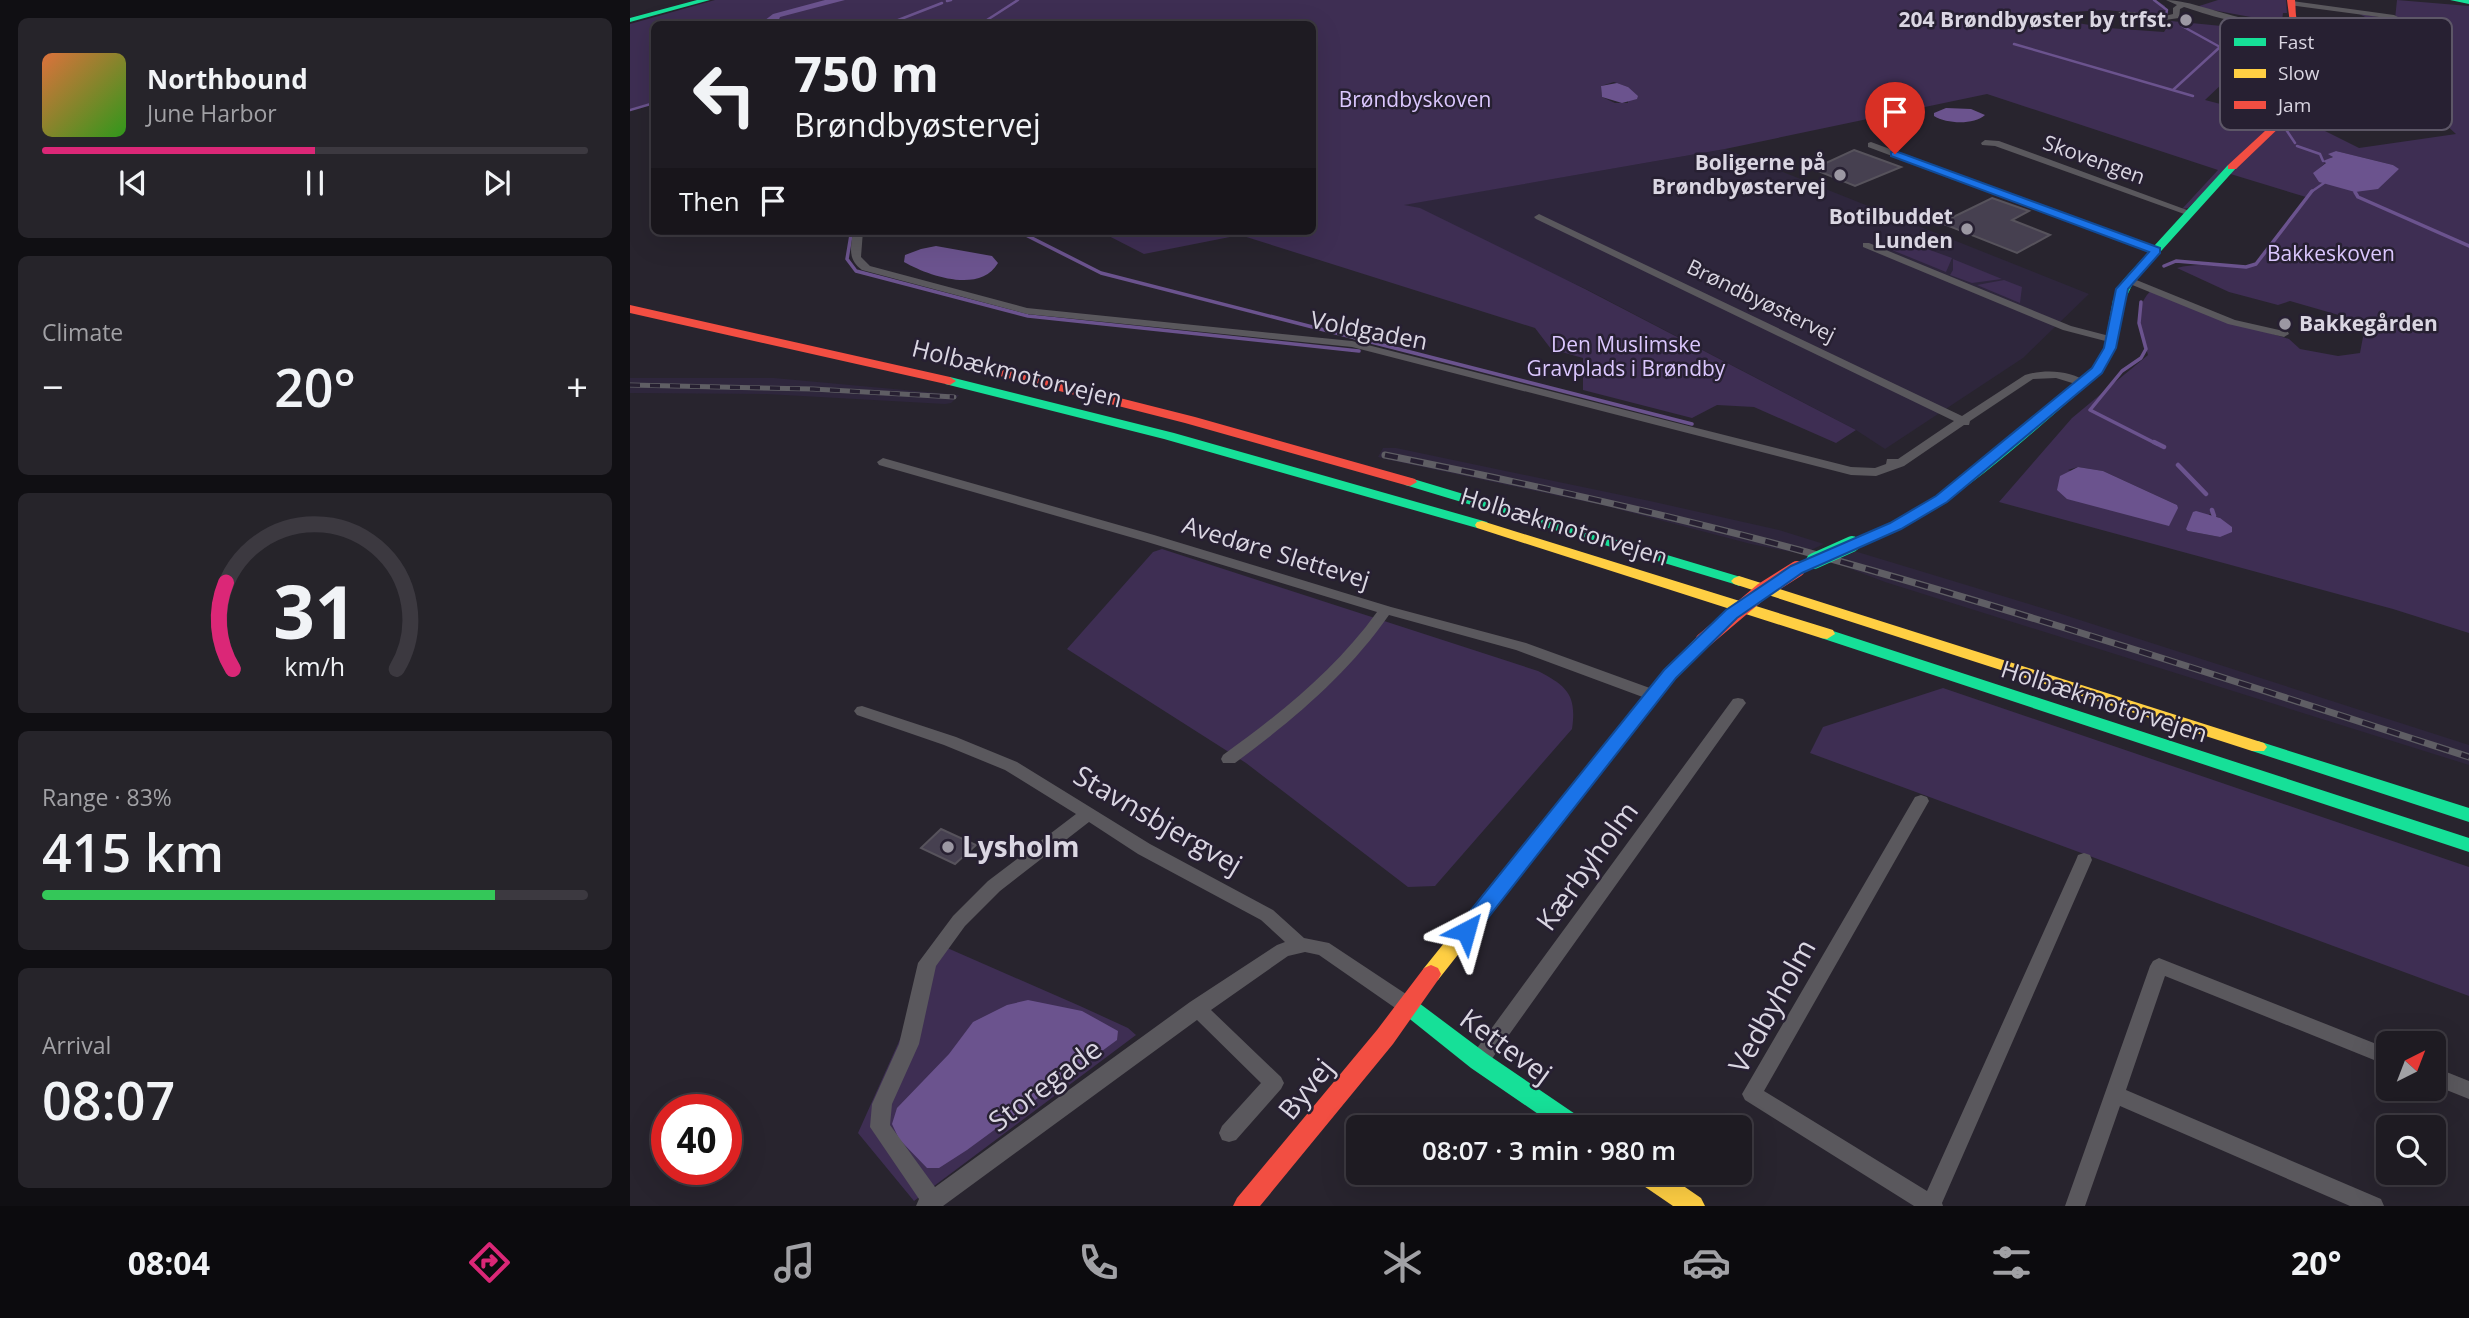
<!DOCTYPE html>
<html lang="en">
<head>
<meta charset="utf-8">
<style>
  body { margin:0; font-family:"Open Sans",sans-serif; background:#26242a; color:#f1f3f6; height:100vh; display:flex; flex-direction:column; font-size:26px; white-space:nowrap }
  * { box-sizing:border-box; margin:0 }
  p { font-size:23px; color:#a1a1a5 }
  .icon { flex:none; width:38px; height:38px; fill:none; stroke:currentColor; stroke-width:2; stroke-linecap:round; stroke-linejoin:round }
  .map { position:relative; flex:1; overflow:hidden }
  .panel { display:flex; flex-direction:column; gap:18px; padding:18px; background:#100f13; width:630px }
  .panel>* { flex:none }
  .banner { position:absolute; left:21px; top:21px; width:665px; height:214px; border-radius:10px; box-shadow:0 7px 28px #0002,0 0 0 2px #3c3940; background:#1e1b22; color:#f1f3f6; overflow:hidden }
  .needle { width:46px; rotate:42deg }
  .controls { position:absolute; left:1746px; top:1031px; display:grid; gap:14px }
  .controls a { display:grid; place-items:center; width:70px; height:70px; border-radius:10px; background:#1e1b22; box-shadow:0 7px 28px #0002,0 0 0 2px #3c3940; font-size:35px }
  .speed { position:absolute; left:21px; top:1094px; display:flex; gap:14px; font-size:35px; font-weight:700; text-align:center }
  .speed>* { display:grid; place-content:center; width:91px; height:91px; border-radius:50%; background:#1e1b22; box-shadow:0 7px 28px #0002,0 0 0 2px #3c3940; line-height:1 }
  .speed .limit { border:10px solid #d22; background:#fff; color:#111 }
  .pin { position:absolute; display:grid; place-items:center; width:60px; height:60px; color:#fff; margin:-72px -30px; border-radius:50% 50% 50% 0; rotate:-45deg; box-shadow:0 0 7px #0007 }
  .pin .icon { rotate:45deg }
  .me { position:absolute; width:77px; margin:-38px; rotate:39deg; stroke-linejoin:round; filter:drop-shadow(0 0 5px #0008) }
  .turn { display:flex; align-items:center; gap:24px; height:147px; padding:0 28px; font-size:32px }
  .turn .icon { width:91px; height:91px; stroke-width:2.5 }
  .turn b { display:block; font-size:49px; line-height:60px }
  .then { display:flex; align-items:center; height:66px; padding:0 28px; background:#0003; gap:14px; font-size:26px }
  .big { font-size:52px; font-weight:600; line-height:1.1 }
  .panel .card { flex:1; display:flex; flex-direction:column; justify-content:center; gap:10px; min-width:0; padding:0 24px; border-radius:10px; background:#26242a }
  .panel .dial { align-items:center; gap:0 }
  .dial svg { height:182px; overflow:visible; fill:none; stroke:#3c3940; stroke-width:7; stroke-linecap:round; text-anchor:middle }
  .dial text { fill:#f1f3f6; stroke:none }
  .song { display:flex; align-items:center; gap:21px }
  .cover { width:84px; height:84px; border-radius:10px; background:linear-gradient(135deg,hsl(20 70% 55%),hsl(110 70% 35%)) }
  .played { height:7px; border-radius:4px; background:linear-gradient(90deg,#db2777 50%,#3c3940 50%) }
  .keys { display:flex; justify-content:space-around; direction:ltr }
  .heat { display:flex; justify-content:space-between; align-items:center; font-size:38px; direction:ltr }
  .charge { height:10px; border-radius:5px; background:linear-gradient(90deg,#34c759 83%,#3c3940 0) }
  .trip { position:absolute; left:716px; top:1115px; width:406px; height:70px; border-radius:10px; background:#1e1b22; box-shadow:0 7px 28px #0002,0 0 0 2px #3c3940; font-weight:600; line-height:70px; text-align:center }
  .tabs { display:flex; height:112px; justify-content:space-around; align-items:center; background:#0c0b0e; color:#a1a1a5 }
  .tabs .icon { width:49px; height:49px }
  .tabs .current { color:#db2777 }
  .tabs b { font-size:32px; color:#f1f3f6 }
  main { display:flex; flex:1; min-height:0 }
  .map>svg:first-child { display:block }
  .built { fill:#2e263c }
  .green { fill:#3e2e53; fill-rule:evenodd }
  .water { fill:#6b538e }
  .lines { fill:none; stroke-linecap:round; stroke-linejoin:round }
  .stream-far2 { stroke:#6b538e; stroke-width:2.5 }
  .stream-far1 { stroke:#6b538e; stroke-width:3.5 }
  .stream { stroke:#6b538e; stroke-width:4.5 }
  .building { fill:#464050; stroke:#57535c; stroke-width:2 }
  .street { fill:#5a585d; fill-rule:evenodd }
  .fast { fill:#16e098; fill-rule:evenodd }
  .slow { fill:#ffcf43; fill-rule:evenodd }
  .jam { fill:#f24e42; fill-rule:evenodd }
  .rail-far1-casing { stroke:#5f5e64; stroke-width:5 }
  .rail-casing { stroke:#5f5e64; stroke-width:7 }
  .rail-far1 { stroke:#272032; stroke-width:3.5; stroke-dasharray:10; stroke-linecap:butt }
  .rail { stroke:#272032; stroke-width:4.5; stroke-dasharray:13; stroke-linecap:butt }
  .fast-bridge { stroke:#16e098; stroke-width:16 }
  .jam-bridge { stroke:#f24e42; stroke-width:16 }
  .route { fill:#1a73e8; stroke:#114b97; stroke-width:2 }
  .poi-dot { fill:#9c98a3; stroke:#272032; stroke-width:2.5 }
  .labels { text-anchor:middle; stroke-width:5; stroke-linejoin:round; paint-order:stroke }
  .far-poi-label { font-size:21px; font-weight:bold; fill:#dad6e2; stroke:#272032; text-anchor:end }
  .far-park-label { font-size:21px; fill:#dbc7fe; stroke:#272032 }
  .far-street-label { font-size:21px; fill:#dad6e2; stroke:#272032 }
  .street-label { font-size:24px; fill:#dad6e2; stroke:#272032 }
  .near-street-label { font-size:28px; fill:#dad6e2; stroke:#272032 }
  .near-poi-label { font-size:28px; font-weight:bold; fill:#dad6e2; stroke:#272032; text-anchor:start }
  .key { fill:#272032; stroke:#5d5767; stroke-width:2 }
  .key-label { font-size:19px; fill:#dad6e2 }
</style>
</head>
<body>
<main>
<section class="panel">
<div class="card">
<div class="song"><i class="cover"></i><div><b>Northbound</b><p>June Harbor</p></div></div>
<div class="played"></div>
<div class="keys"><svg class="icon" aria-label="previous" viewBox="0 0 24 24"><path d="M18 5L8 12l10 7zM5 5v14"/></svg><svg class="icon" aria-label="pause" viewBox="0 0 24 24"><path d="M8 5v14M16 5v14"/></svg><svg class="icon" aria-label="next" viewBox="0 0 24 24"><path d="M6 5l10 7-10 7zM19 5v14"/></svg></div>
</div>
<div class="card"><p>Climate</p>
<div class="heat"><a>−</a><b class="big">20°</b><a>+</a></div>
</div>
<div class="card dial"><svg viewBox="0 0 100 80">
<path d="M14 69A42 42 0 1 1 86 69"/>
<path d="M14 69A42 42 0 0 1 11 31" stroke="#db2777"/>
<text x="50" y="56" font-size="32" font-weight="700">31</text>
<text x="50" y="72" font-size="11">km/h</text>
</svg></div>
<div class="card"><p>Range · 83%</p><b class="big">415 km</b><div class="charge"></div></div>
<div class="card"><p>Arrival</p><b class="big">08:07</b></div>
</section>
<div class="map">
<svg width="1839" height="1206" viewBox="0 0 1839 1206">
  <rect width="100%" height="100%" fill="#28242e"/>
  <path class="built" d="M1095,149L1459,294L1393,358L1255,449L1226,430L956,289L771,205Z
    M0,378H144L329,395L321,403L315,404L136,394L0,393Z
    M753,448H766L1020,501L1149,530L1194,544L1172,554L1121,544L976,506L755,459L748,457Z
    M1221,550L1425,612L1839,745V765L1255,582L1200,561Z"/>
  <path class="green" d="M85,0H1526L1535,6L1534,16L1476,10L1440,12L1435,21L1478,28L1534,32L1541,21L1612,28L1608,41L1631,47L1575,100L1695,131L1729,148L1826,134L1764,77L1750,53L1721,30L1739,32L1751,29L1749,26L1752,25L1729,14L1765,19L1767,0L1839,6V633L1763,609L1369,502L1442,418L1518,355C1512,332 1501,307 1523,289L1576,313L1659,339L1670,349L1708,356L1730,353L1733,337L1731,328L1712,316L1660,301L1648,305L1599,292L1547,268C1574,260 1600,271 1626,264L1676,197L1594,172L1558,208L1552,209L1588,170L1357,94L1095,149L774,205L790,208L955,289L1226,430L1206,443L1124,407L1087,405L1062,418L953,390V358L921,349L905,328L610,235L514,254L469,231H682V24H24V102L0,109V24ZM984,82L998,87V103H985L972,97L971,86ZM1706,151L1763,165L1769,170L1684,173L1703,156L1699,154ZM1448,467L1473,471L1547,505L1438,470ZM1580,514L1590,518V537L1558,531Z
    M1588,0H1656L1657,13H1653L1652,21L1648,22L1566,7Z
    M1289,246L1322,258L1316,272L1262,250Z
    M1323,259L1372,279L1342,283L1320,275L1323,270Z
    M1374,280L1392,287L1390,303L1347,285Z
    M532,549L908,671C937,686 947,695 942,729L805,886L778,887L616,763L437,649L523,552Z
    M1313,688L1839,867V996L1180,753L1193,727Z
    M315,947L450,1006L498,1028L506,1035L284,1201L228,1133L306,959Z"/>
  <path class="water" d="M195,0H215L150,17L147,24H130L143,14Z
    M987,83L998,87L1008,96L1007,99L992,103L972,97L971,86Z
    M1316,108L1341,109L1355,115C1344,125 1317,124 1304,116V113Z
    M1706,151L1763,165L1769,169L1748,189L1725,192L1689,182L1683,173L1696,163L1693,161L1703,157L1698,154Z
    M306,246L362,256L368,263C350,294 299,276 274,262L275,255L291,249Z
    M1448,467L1473,471L1547,505L1548,508L1539,526L1437,499L1427,490L1430,476Z
    M1566,511L1590,518L1602,527V532L1590,537L1558,531L1556,529L1563,512Z
    M398,1000L452,1011L488,1031L487,1040L337,1150L309,1168H297L269,1139L262,1124L267,1108L319,1054L343,1022L377,1005Z"/>
  <g class="lines">
    <path class="stream-far2" d="M1524,0L1537,10L1536,15
      M317,1L321,0
      M357,20L388,0
      M258,24L312,3
      M351,24L354,23
      M1384,44L1563,96
      M1543,90L1590,47L1552,26
      M0,110L24,103
      M1655,128L1665,143
      M1667,146L1690,154L1693,161
      M1681,192L1694,183"/>
    <path class="stream-far1" d="M1725,192L1728,197L1839,246
      M388,231L471,273L1062,424
      M246,233L257,231
      M221,235L217,259L226,271L398,316L729,351
      M1534,266L1546,261L1616,267L1626,264L1682,191
      M1511,302L1509,323L1516,349L1511,358L1492,371L1460,410L1527,444"/>
    <path class="stream" d="M1524,442L1534,447
      M1548,465L1576,494
      M1582,510L1584,516"/>
  </g>
  <path class="building" d="M1224,150L1271,167L1225,186L1183,169Z
    M1362,198L1399,211L1382,220L1420,235L1387,253L1311,223Z
    M311,829L346,845L325,864L291,848Z"/>
  <g class="lines">
    <path class="street" d="M1536,0C1559,0 1593,15 1618,19C1630,21 1659,19 1667,22C1640,35 1581,16 1554,7L1550,9L1549,18L1535,20L1488,13L1492,11L1535,16L1543,14V8L1547,5Z
      M1662,1L1764,15L1768,17L1764,19L1659,5Z
      M1674,100L1803,117L1807,120L1803,123L1677,104H1674Z
      M1355,140L1369,141L1565,213L1557,215L1365,146L1352,145L1351,143Z
      M1241,142L1530,249L1531,251L1522,253L1238,147V143Z
      M909,214L1332,416L1395,375C1415,369 1441,370 1458,383L1452,386L1426,378L1403,379L1340,421L1339,425H1334L1274,466L1246,476L1221,475L722,347L397,314L232,270C217,259 221,247 223,231H233L231,257L240,266L397,308L722,341L1221,467L1245,468L1256,464L1257,459H1268L1324,421L906,219L904,217Z
      M1233,243H1239L1441,326L1487,338L1488,340L1483,343L1433,330L1233,247Z
      M1499,277L1605,320L1658,332L1659,334L1654,337L1598,324L1495,282V278Z
      M253,458L524,535L761,607L896,643L1028,691L1031,695L1028,699H1018L886,650L759,615C717,675 663,720 605,763H593L591,759L593,755C651,713 705,670 747,612L514,541L249,465L247,462Z
      M1108,698L1113,699L1116,703L1113,707L856,1067L849,1070L842,1067L839,1061L842,1055L1103,699Z
      M232,706L326,737L387,762L520,844L643,910L674,938L699,943L785,1000L787,1006L785,1012L778,1014L771,1012L689,955L675,952L658,956L581,1010L651,1077L654,1083L651,1089L606,1140L599,1142L592,1140L589,1133L592,1126L631,1083L567,1020L313,1206H286L289,1199L240,1127L242,1104L269,1044L288,963L323,916L358,881L446,814L375,770L314,745L227,715L224,711L227,707ZM459,822L508,854L631,920L655,942L647,945L560,1002L305,1187L260,1125L262,1104L289,1044L306,966L335,926L370,891Z
      M1291,795L1297,797L1299,801L1134,1091L1297,1191L1446,860L1448,855L1454,853L1460,855L1462,860L1312,1203L1313,1206H1284L1115,1100L1112,1094L1285,797Z
      M1529,958L1759,1049V1066L1535,976L1496,1090L1751,1199L1754,1206H1720L1490,1106L1455,1206H1435L1520,966L1523,961Z
      M1804,1067L1839,1081V1099L1804,1085Z"/>
    <path class="fast" d="M67,0H80L0,22V18Z
      M1820,0H1839V4Z
      M1598,165L1607,167L1504,281L1495,300L1486,348L1472,373C1403,430 1329,505 1247,539C1238,543 1227,550 1217,547L1215,544L1217,541L1261,523L1307,496L1462,368L1474,348L1483,300L1493,280Z
      M320,377L544,433L857,522L859,525L857,528H847L534,439L315,384V378Z
      M780,478L1114,578L1117,581L1109,586L1104,584L775,485L773,482L775,479Z
      M1197,629L1839,838V852L1191,638L1189,634L1191,630Z
      M1628,741L1839,808V822L1622,751L1619,747L1622,743Z
      M778,997L785,1000L857,1054L954,1120L957,1127H927L841,1068L771,1012L768,1006L771,1000Z"/>
    <path class="slow" d="M852,521L1203,630L1205,634L1197,639L1191,638L847,528L845,525L847,522Z
      M1109,576L1634,743L1637,747L1634,751H1622L1104,584L1101,581L1104,578Z
      M1073,636L1079,637L1081,641L1079,645L1046,678L808,980L801,983L794,980L791,974L794,968L1034,670L1067,637Z
      M1002,1172H1033L1071,1198L1075,1206H1043L1005,1180Z"/>
    <path class="jam" d="M1657,0H1665C1666,8 1665,16 1668,23C1678,48 1700,59 1698,89L1654,123L1606,169H1598V165L1648,119L1689,88L1688,69L1660,23Z
      M0,305L320,377L326,381L320,385L0,313Z
      M375,369L565,417L785,479L787,482L780,486L775,485L555,423L370,376L369,373Z
      M801,965L808,968L811,974L808,980L763,1044L630,1206H603L607,1198L747,1030L794,968Z"/>
    <defs>
      <path id="rail-far1" d="M0,385L183,389L324,397"/>
      <path id="rail" d="M755,455C894,483 1032,513 1169,550C1394,612 1617,685 1839,757"/>
    </defs>
    <use href="#rail-far1" class="rail-far1-casing"/>
    <use href="#rail" class="rail-casing"/>
    <use href="#rail-far1" class="rail-far1"/>
    <use href="#rail" class="rail"/>
    <path class="fast-bridge" d="M1184,561L1222,544"/>
    <path class="jam-bridge" d="M1073,641L1132,591L1167,569"/>
  </g>
  <path class="route" d="M1261,152H1268L1530,248V253L1498,289L1486,348L1472,373L1317,502L1271,529L1172,573L1107,618L1046,678L843,937L836,939L829,937L826,931L829,925L1034,670L1096,610L1161,566L1260,523L1306,496L1462,368L1474,348L1486,289L1519,252L1261,156Z"/>
  <g class="poi-dot">
    <circle cx="1556" cy="20" r="7"/>
    <circle cx="1210" cy="175" r="7"/>
    <circle cx="1337" cy="229" r="7"/>
    <circle cx="1655" cy="324" r="7"/>
    <circle cx="318" cy="847" r="7"/>
  </g>
  <g class="labels">
    <g class="far-poi-label">
      <text x="1542" y="27">204 Brøndbyøster by trfst.</text>
      <text x="1196" y="170">Boligerne på<tspan x="1196" dy="24">Brøndbyøstervej</tspan></text>
      <text x="1323" y="224">Botilbuddet<tspan x="1323" dy="24">Lunden</tspan></text>
      <text x="1669" y="331" text-anchor="start">Bakkegården</text>
    </g>
    <g class="far-park-label">
      <text x="785" y="107">Brøndbyskoven</text>
      <text x="1701" y="261">Bakkeskoven</text>
      <text x="996" y="352">Den Muslimske<tspan x="996" dy="24">Gravplads i Brøndby</tspan></text>
    </g>
    <g class="far-street-label">
      <text transform="translate(1464 160) rotate(20)" y="7">Skovengen</text>
      <text transform="translate(1131 301) rotate(26)" y="7">Brøndbyøstervej</text>
    </g>
    <g class="street-label">
      <text transform="translate(739 331) rotate(11)" y="8">Voldgaden</text>
      <text transform="translate(387 374) rotate(14)" y="8">Holbækmotorvejen</text>
      <text transform="translate(934 527) rotate(17)" y="8">Holbækmotorvejen</text>
      <text transform="translate(646 553) rotate(17)" y="8">Avedøre Slettevej</text>
      <text transform="translate(1474 702) rotate(18)" y="8">Holbækmotorvejen</text>
    </g>
    <g class="near-street-label">
      <text transform="translate(528 820) rotate(30)" y="10">Stavnsbjergvej</text>
      <text transform="translate(957 866) rotate(-54)" y="10">Kærbyholm</text>
      <text transform="translate(1142 1006) rotate(-61)" y="10">Vedbyholm</text>
      <text transform="translate(876 1046) rotate(36)" y="10">Kettevej</text>
      <text transform="translate(415 1085) rotate(-37)" y="10">Storegade</text>
      <text transform="translate(676 1089) rotate(-51)" y="10">Byvej</text>
    </g>
    <g class="near-poi-label">
      <text x="332" y="857">Lysholm</text>
    </g>
  </g>
  <rect x="1590" y="18" width="232" height="112" rx="10" class="key"/>
  <rect x="1604" y="38" width="32" height="8" fill="#16e098"/>
  <rect x="1604" y="69" width="32" height="9" fill="#ffcf43"/>
  <rect x="1604" y="101" width="32" height="8" fill="#f24e42"/>
  <g class="key-label">
    <text x="1648" y="49">Fast</text>
    <text x="1648" y="80">Slow</text>
    <text x="1648" y="112">Jam</text>
  </g>
</svg>
<div class="controls">
<a><svg class="needle" viewBox="-14 -14 28 28"><path d="M0-13l5 13h-10z" fill="#e53935"/><path d="M0 13l5-13h-10z" fill="#a1a1a5"/></svg></a>
<a><svg class="icon" aria-label="search" viewBox="0 0 24 24"><circle cx="10" cy="10" r="6"/><path d="M15 15l6 6"/></svg></a>
</div>
<div class="speed"><div class="limit">40</div></div>
<div class="pin" style="left:1265px;top:154px;background:#d93025"><svg class="icon" aria-label="arrive" viewBox="0 0 24 24"><path d="M6 21V4h12l-3 4 3 4H6"/></svg></div>
<svg class="me" style="left:836px;top:931px" viewBox="-20 -20 40 40"><path d="M0-17L14 15 0 8-14 15z" fill="#1a73e8" stroke="#fff" stroke-width="4"/></svg>
<div class="trip">08:07 · 3 min · 980 m</div>
<div class="banner">
<div class="turn"><svg class="icon" aria-label="left" viewBox="0 0 24 24"><path d="M17 20v-9H6M10 6l-5 5 5 5"/></svg><div><b>750 m</b>Brøndbyøstervej</div></div>
<div class="then">Then<svg class="icon" aria-label="arrive" viewBox="0 0 24 24"><path d="M6 21V4h12l-3 4 3 4H6"/></svg></div>
</div>
</div>
</main>
<nav class="tabs">
<b>08:04</b>
<svg class="icon current" aria-label="directions" viewBox="0 0 24 24"><path d="M12 3l9 9-9 9-9-9zM9 14v-3h6M13 9l2 2-2 2"/></svg>
<svg class="icon" aria-label="music" viewBox="0 0 24 24"><path d="M9 18V5l10-2v13"/><circle cx="6" cy="18" r="3"/><circle cx="16" cy="16" r="3"/></svg>
<svg class="icon" aria-label="phone" viewBox="0 0 24 24"><path d="M5 4h4l2 5-3 2q2 4 5 5l2-3 5 2v4C11 20 4 13 5 4z"/></svg>
<svg class="icon" aria-label="climate" viewBox="0 0 24 24"><path d="M12 3v18M4 7l16 10M4 17L20 7"/></svg>
<svg class="icon" aria-label="car" viewBox="0 0 24 24"><path d="M5 17H2v-5l4-1 3-4h7l3 4 3 1v5h-3M9 17h6M6 11h13"/><circle cx="7" cy="17" r="2"/><circle cx="17" cy="17" r="2"/></svg>
<svg class="icon" aria-label="filters" viewBox="0 0 24 24"><path d="M4 7h16M4 17h16"/><circle cx="9" cy="7" r="2"/><circle cx="15" cy="17" r="2"/></svg>
<b>20°</b>
</nav>
</body>
</html>
